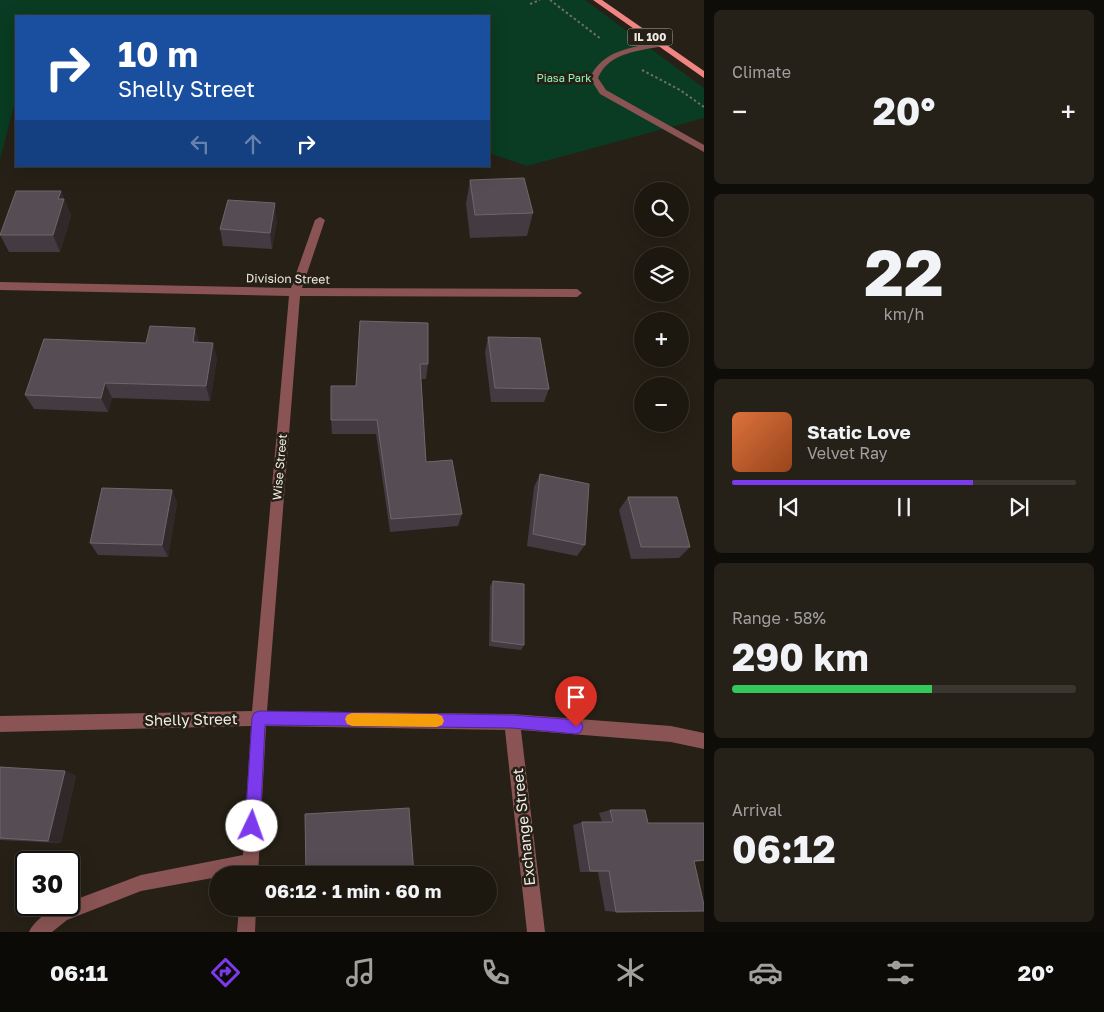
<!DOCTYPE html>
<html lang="en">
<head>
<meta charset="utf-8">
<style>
  body { margin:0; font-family:"Golos Text",sans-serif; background:#252119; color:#f1f3f6; height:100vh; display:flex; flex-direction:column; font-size:19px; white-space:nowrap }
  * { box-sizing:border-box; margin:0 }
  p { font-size:16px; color:#a0a09f }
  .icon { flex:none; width:28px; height:28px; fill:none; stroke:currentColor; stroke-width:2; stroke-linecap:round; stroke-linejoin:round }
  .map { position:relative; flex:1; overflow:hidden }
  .panel { display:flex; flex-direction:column; gap:10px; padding:10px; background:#0f0d09; width:400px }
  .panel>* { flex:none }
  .guide { position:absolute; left:15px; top:15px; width:475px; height:152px; border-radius:0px; box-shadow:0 5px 20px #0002,0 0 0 1px #3a3730; background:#1a4fa0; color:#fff; overflow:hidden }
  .tools { position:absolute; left:634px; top:182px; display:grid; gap:10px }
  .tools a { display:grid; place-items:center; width:55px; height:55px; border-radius:50%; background:#1c1810; box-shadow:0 5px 20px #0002,0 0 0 1px #3a3730; font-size:25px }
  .speed { position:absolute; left:15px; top:851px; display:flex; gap:10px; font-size:25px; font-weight:700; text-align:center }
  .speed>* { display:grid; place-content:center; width:65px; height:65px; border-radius:50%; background:#1c1810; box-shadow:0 5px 20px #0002,0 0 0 1px #3a3730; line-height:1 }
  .speed .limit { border:2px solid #111; border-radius:8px; background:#fff; color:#111 }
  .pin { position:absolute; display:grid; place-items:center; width:42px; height:42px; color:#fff; margin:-51px -21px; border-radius:50% 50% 50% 0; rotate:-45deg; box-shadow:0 0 5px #0007 }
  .pin .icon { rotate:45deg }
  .me { position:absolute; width:55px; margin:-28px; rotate:3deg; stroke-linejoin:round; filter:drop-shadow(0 0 4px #0008) }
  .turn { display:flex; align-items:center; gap:18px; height:105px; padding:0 20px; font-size:22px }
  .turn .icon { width:65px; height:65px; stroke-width:2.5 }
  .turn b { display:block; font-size:35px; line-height:42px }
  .lanes { display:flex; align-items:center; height:48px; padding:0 20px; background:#0003; justify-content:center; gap:25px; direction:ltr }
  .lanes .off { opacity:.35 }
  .big { font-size:38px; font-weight:700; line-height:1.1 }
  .panel .card { flex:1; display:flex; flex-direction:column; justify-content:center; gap:8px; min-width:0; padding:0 18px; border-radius:8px; background:#252119 }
  .panel .dial { align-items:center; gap:0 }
  .dial b { font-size:65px; line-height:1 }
  .song { display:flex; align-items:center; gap:15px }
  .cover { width:60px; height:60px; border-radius:8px; background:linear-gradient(135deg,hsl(20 70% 55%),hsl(20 70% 35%)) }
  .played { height:5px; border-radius:2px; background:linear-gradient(90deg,#7c3aed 70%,#3a3730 70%) }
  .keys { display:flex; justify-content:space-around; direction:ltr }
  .heat { display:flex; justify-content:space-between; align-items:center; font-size:28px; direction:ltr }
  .charge { height:8px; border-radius:4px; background:linear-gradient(90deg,#34c759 58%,#3a3730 0) }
  .trip { position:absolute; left:209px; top:866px; width:288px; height:50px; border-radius:25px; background:#1c1810; box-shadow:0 5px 20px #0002,0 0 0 1px #3a3730; font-weight:700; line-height:50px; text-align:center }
  .tabs { display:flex; height:80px; justify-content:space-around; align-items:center; background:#0b0a06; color:#a0a09f }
  .tabs .icon { width:35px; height:35px }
  .tabs .current { color:#7c3aed }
  .tabs b { font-size:22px; color:#f1f3f6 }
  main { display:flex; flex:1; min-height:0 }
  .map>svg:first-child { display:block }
  .green { fill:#093c22 }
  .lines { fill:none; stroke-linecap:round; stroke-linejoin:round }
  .path { stroke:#736e65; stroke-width:2; stroke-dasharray:2.5 2.5; stroke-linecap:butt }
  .minor { fill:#895453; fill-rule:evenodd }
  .major { fill:#f18584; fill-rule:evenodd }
  .wall { fill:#433a42 }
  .shaded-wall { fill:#302829 }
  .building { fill:#564d54; stroke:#6e666a }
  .route { fill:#7c3aed; stroke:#51269a }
  .slow { fill:#f59e0b }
  .labels { text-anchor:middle; stroke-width:5; stroke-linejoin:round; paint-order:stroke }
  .shield { fill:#262016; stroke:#b3afa7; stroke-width:1 }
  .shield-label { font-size:11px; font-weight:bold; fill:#f0ece5 }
  .far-park-label { font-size:11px; fill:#91f4b7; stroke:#262016 }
  .street-label { font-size:12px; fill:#f0ece5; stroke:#262016 }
  .near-street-label { font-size:15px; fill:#f0ece5; stroke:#262016 }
</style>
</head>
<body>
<main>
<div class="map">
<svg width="704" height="932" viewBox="0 0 704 932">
  <rect width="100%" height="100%" fill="#262016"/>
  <path class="green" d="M0,0H585L704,88V118L527,166L489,153V16H16V97L0,160Z"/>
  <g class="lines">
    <path class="path" d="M550,0L601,39
      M530,4L540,0
      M642,70L680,90L704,107"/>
    <path class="minor" d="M660,42L664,44L663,46C639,51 609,52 598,78L606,90L704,145V152L600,94L590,78C602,50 633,47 660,42Z
      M320,217L325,220L302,288L577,289L582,293L577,297L300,296L267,711L512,714L671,726L704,733V749L671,742L521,730L545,932H527L505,730L266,726L258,875H242V872L218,875V877L141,891L67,920L52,932H29C35,919 55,905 69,905V902L141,875L243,855L251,726L0,732V716L252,711L289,296L0,290V282L291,288L315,220Z
      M239,908H256L255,932H237Z"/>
    <path class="major" d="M593,0H602L704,71V78Z"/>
  </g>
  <path class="wall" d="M470,180L533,213L527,236L470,238L466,204Z
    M61,191L71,216L60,252H9L0,235Z
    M277,220L272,249L223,246L220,229Z
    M360,321L428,364L426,379H421L426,462L462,514L458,526L390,532L376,434H332L331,420L356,386Z
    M195,328L199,342L217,358L210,401L112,398L108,412L34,409L25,395L146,343Z
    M488,337L549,389L544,402H491L485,352Z
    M540,474L585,545L577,556L527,546L534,487Z
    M172,490L177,503L168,557L98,555L90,543Z
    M628,497L690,547L679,558L631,559L619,510Z
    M493,581L524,645L521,650L489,646L490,586Z
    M0,767L65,771L76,776L61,843L0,840Z
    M610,810L648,823H704V861L694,862L616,912L605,911L598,872H580L573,825L582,822H602L599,813Z"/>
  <path class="shaded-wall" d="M61,191L71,216L60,252L53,235L58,199Z
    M275,203L277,220L272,249L270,233Z
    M195,328L200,344L193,342Z
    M213,343L217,358L210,401L206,386Z
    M105,383L112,398L108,412L101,398Z
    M172,490L177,503L168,557L162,545Z
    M65,771L76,776L61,843L48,841Z"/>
  <path class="building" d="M524,178L533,213L475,215L470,180Z
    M16,191H61L58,199H64L53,235H0Z
    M228,200L275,203L270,233L220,229Z
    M360,321L428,323V364H420L426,462L452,460L462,514L391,519L377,420H331V386H356Z
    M150,326L195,328L193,342L213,343L206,386L105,383L101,398L25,395L44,339L146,343Z
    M488,337L540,338L549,389L495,388Z
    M540,474L589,484L585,545L533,534Z
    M102,488L172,490L162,545L90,543Z
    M628,497H677L690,547H641Z
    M493,581L524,584V645L492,641Z
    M0,767L65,771L48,841L0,838Z
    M409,808L414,875H306L305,814Z
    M610,810H645L648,823H704V860L694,861L704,905V911L616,912L609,871H590L582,822H613Z"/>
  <path class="route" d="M259,711L512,715L576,720L581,722L583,727L581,732L576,734L512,728L265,725L260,826L258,831L252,833L247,831L245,826L252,718L254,713Z"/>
  <path class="slow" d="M352,713L437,714L442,716L444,721L442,725L437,727L352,726L347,724L345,719L347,715Z"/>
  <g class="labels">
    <rect class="shield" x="627.5" y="28.5" width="45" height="17" rx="4"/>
    <g class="shield-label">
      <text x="650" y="41">IL 100</text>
    </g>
    <g class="far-park-label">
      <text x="564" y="82">Piasa Park</text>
    </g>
    <g class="street-label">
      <text transform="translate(288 279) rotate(1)" y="4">Division Street</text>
      <text transform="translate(280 467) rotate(-85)" y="4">Wise Street</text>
    </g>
    <g class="near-street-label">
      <text transform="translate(191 720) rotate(-1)" y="5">Shelly Street</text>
      <text transform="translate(524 827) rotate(-96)" y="5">Exchange Street</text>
    </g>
  </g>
</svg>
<div class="tools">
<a><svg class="icon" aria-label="search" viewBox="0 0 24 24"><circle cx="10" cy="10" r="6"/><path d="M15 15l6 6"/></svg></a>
<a><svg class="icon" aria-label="layers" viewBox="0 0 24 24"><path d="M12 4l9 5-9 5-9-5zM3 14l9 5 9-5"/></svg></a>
<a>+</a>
<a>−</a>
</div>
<div class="speed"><div class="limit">30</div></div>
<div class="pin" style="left:576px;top:727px;background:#d93025"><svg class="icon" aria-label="arrive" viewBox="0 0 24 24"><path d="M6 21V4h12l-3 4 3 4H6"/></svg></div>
<svg class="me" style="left:252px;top:826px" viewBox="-20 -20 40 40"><circle r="19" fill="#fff"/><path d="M0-13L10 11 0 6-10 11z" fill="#7c3aed"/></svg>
<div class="trip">06:12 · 1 min · 60 m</div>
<div class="guide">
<div class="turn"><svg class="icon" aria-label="right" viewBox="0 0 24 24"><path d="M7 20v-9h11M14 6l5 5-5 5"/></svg><div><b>10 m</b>Shelly Street</div></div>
<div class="lanes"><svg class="icon off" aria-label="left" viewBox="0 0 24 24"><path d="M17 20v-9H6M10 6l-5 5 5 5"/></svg><svg class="icon off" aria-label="ahead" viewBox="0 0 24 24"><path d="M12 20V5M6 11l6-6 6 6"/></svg><svg class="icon" aria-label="right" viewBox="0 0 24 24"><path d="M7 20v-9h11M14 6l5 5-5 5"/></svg></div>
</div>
</div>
<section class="panel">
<div class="card"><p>Climate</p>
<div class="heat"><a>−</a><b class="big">20°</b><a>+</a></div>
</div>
<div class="card dial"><b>22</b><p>km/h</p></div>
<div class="card">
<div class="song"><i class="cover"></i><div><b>Static Love</b><p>Velvet Ray</p></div></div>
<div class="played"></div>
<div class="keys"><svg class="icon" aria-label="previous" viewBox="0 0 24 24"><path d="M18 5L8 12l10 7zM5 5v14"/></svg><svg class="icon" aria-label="pause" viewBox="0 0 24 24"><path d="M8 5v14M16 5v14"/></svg><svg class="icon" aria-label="next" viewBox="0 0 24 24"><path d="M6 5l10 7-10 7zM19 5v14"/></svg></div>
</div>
<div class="card"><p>Range · 58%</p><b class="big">290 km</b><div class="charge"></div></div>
<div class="card"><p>Arrival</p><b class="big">06:12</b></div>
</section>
</main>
<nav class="tabs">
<b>06:11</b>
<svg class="icon current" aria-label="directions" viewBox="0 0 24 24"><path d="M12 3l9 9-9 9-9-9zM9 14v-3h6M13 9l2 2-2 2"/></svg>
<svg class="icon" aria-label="music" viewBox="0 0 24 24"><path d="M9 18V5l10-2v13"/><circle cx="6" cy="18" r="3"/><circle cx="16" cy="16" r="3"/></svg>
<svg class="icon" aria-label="phone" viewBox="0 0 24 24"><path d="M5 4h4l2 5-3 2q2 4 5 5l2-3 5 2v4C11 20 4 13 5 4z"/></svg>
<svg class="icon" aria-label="climate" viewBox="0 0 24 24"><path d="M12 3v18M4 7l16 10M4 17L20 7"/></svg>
<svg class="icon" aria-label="car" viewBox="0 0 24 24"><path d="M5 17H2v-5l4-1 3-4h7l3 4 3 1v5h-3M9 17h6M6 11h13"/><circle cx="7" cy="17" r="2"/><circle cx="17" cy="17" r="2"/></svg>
<svg class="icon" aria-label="filters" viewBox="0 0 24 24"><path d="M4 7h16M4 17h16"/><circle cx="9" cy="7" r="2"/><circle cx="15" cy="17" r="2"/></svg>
<b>20°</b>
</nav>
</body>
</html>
